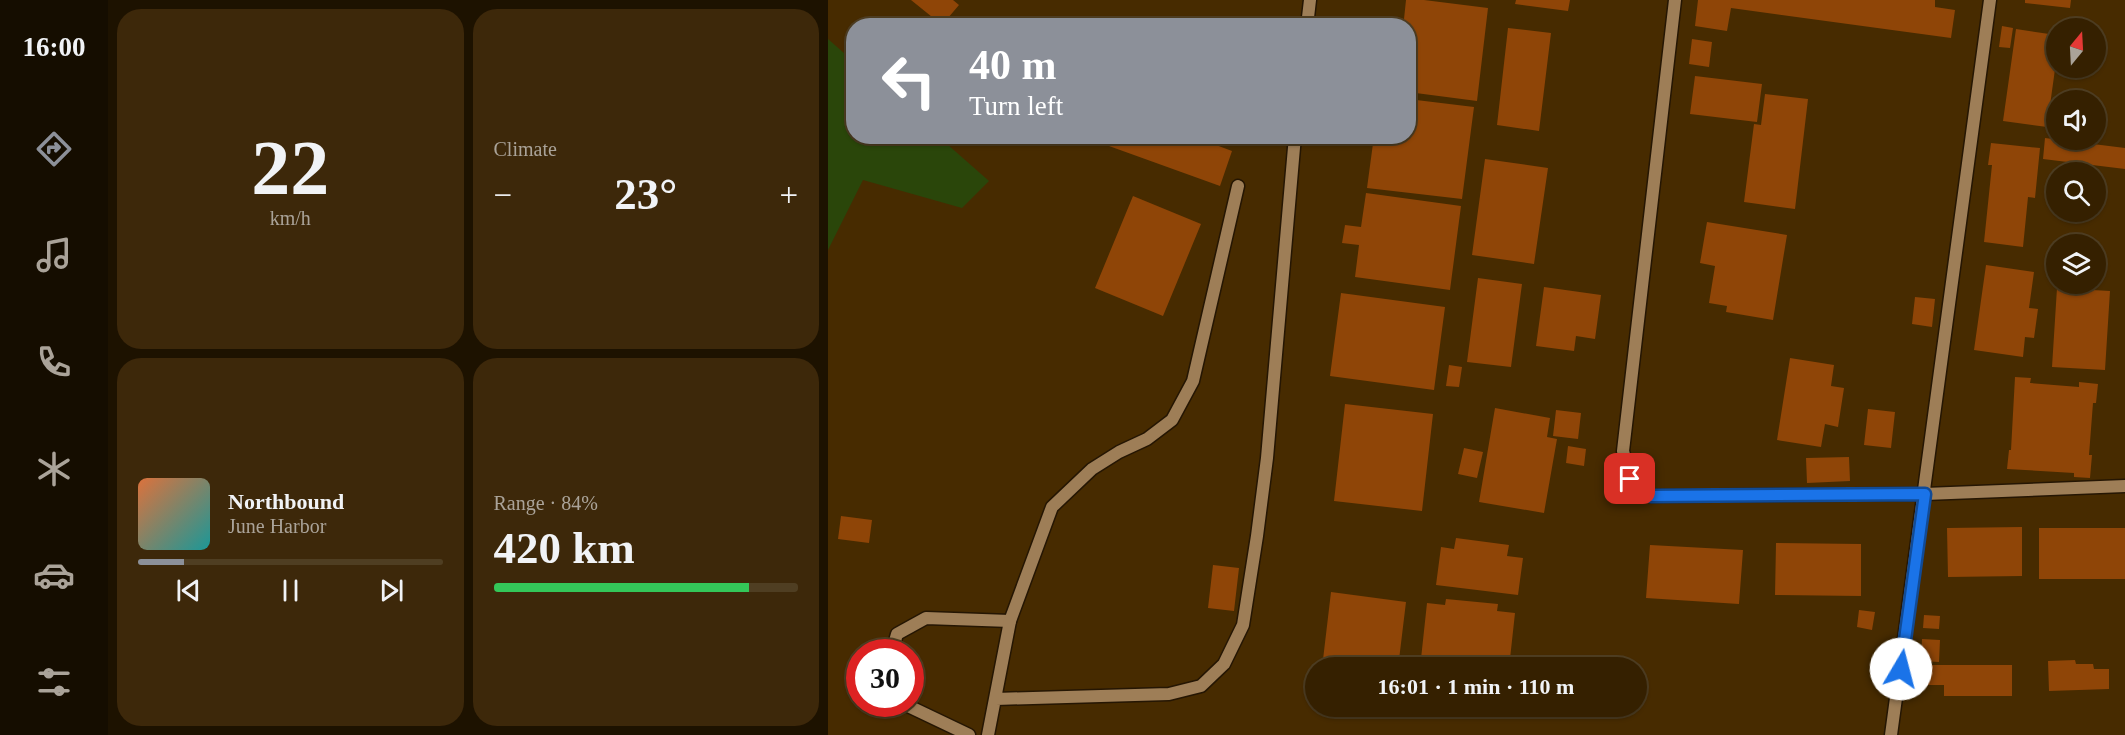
<!DOCTYPE html>
<html lang="en">
<head>
<meta charset="utf-8">
<style>
  body { margin:0; font-family:"Times New Roman",serif; background:#3d280a; color:#f1f3f6; height:100vh; display:flex; flex-direction:column; font-size:22px; white-space:nowrap }
  * { box-sizing:border-box; margin:0 }
  p { font-size:20px; color:#aaa399 }
  .icon { flex:none; width:33px; height:33px; fill:none; stroke:currentColor; stroke-width:2; stroke-linecap:round; stroke-linejoin:round }
  .map { position:relative; flex:1; overflow:hidden }
  .sheet { display:flex; flex-direction:column; gap:9px; padding:9px; background:#1d1200; width:720px }
  .sheet>* { flex:none }
  .banner { position:absolute; left:18px; top:18px; width:570px; height:126px; border-radius:24px; box-shadow:0 2px 4px #0004,0 0 0 2px #4f3e22; background:#8c9099; color:#fff; overflow:hidden }
  .needle { width:39px; rotate:18deg }
  .fabs { position:absolute; left:1218px; top:18px; display:grid; gap:12px }
  .fabs a { display:grid; place-items:center; width:60px; height:60px; border-radius:50%; background:#352000; box-shadow:0 2px 4px #0004,0 0 0 2px #4f3e22; font-size:30px }
  .speed { position:absolute; left:18px; top:639px; display:flex; gap:12px; font-size:30px; font-weight:700; text-align:center }
  .speed>* { display:grid; place-content:center; width:78px; height:78px; border-radius:50%; background:#352000; box-shadow:0 2px 4px #0004,0 0 0 2px #4f3e22; line-height:1 }
  .speed .limit { border:9px solid #d22; background:#fff; color:#111 }
  .pin { position:absolute; display:grid; place-items:center; width:51px; height:51px; color:#fff; margin:-26px; border-radius:12px; box-shadow:0 3px 9px #0006 }
  .me { position:absolute; width:66px; margin:-33px; rotate:8deg; stroke-linejoin:round; filter:drop-shadow(0 0 4px #0008) }
  .turn { display:flex; align-items:center; gap:21px; height:126px; padding:0 24px; font-size:27px }
  .turn .icon { width:78px; height:78px; stroke-width:2.5 }
  .turn b { display:block; font-size:42px; line-height:51px }
  .big { font-size:45px; font-weight:600; line-height:1.1 }
  .sheet .widget { flex:1; display:flex; flex-direction:column; justify-content:center; gap:9px; min-width:0; padding:0 21px; border-radius:24px; background:#3d280a }
  .sheet .dial { align-items:center; gap:0 }
  .dial b { font-size:78px; line-height:1 }
  .song { display:flex; align-items:center; gap:18px }
  .cover { width:72px; height:72px; border-radius:9px; background:linear-gradient(135deg,hsl(20 70% 55%),hsl(180 70% 35%)) }
  .played { height:6px; border-radius:3px; background:linear-gradient(90deg,#8c9099 15%,#4f3e22 15%) }
  .keys { display:flex; justify-content:space-around; direction:ltr }
  .heat { display:flex; justify-content:space-between; align-items:center; font-size:33px; direction:ltr }
  .charge { height:9px; border-radius:4px; background:linear-gradient(90deg,#34c759 84%,#4f3e22 0) }
  .sheet .tiles { flex:1; display:grid; gap:9px; grid-template-columns:repeat(2,1fr) }
  .trip { position:absolute; left:477px; top:657px; width:342px; height:60px; border-radius:30px; background:#352000; box-shadow:0 2px 4px #0004,0 0 0 2px #4f3e22; font-weight:600; line-height:60px; text-align:center }
  main { display:flex; flex:1; min-height:0 }
  .menu { display:flex; flex-direction:column; width:108px; justify-content:space-around; align-items:center; background:#150d00; color:#aaa399 }
  .menu .icon { width:42px; height:42px }
  .menu .on { color:#8c9099 }
  .menu b { font-size:27px; color:#f1f3f6 }
  .map>svg:first-child { display:block }
  .green { fill:#2a460a }
  .building { fill:#8f4507 }
  .lines { fill:none; stroke-linecap:round; stroke-linejoin:round }
  .service-casing { stroke:#251603; stroke-width:15 }
  .minor-casing { stroke:#251603; stroke-width:15 }
  .service { stroke:#9e7e57; stroke-width:12 }
  .minor { stroke:#9e7e57; stroke-width:12 }
  .route-casing { stroke:#114b97; stroke-width:15 }
  .route { stroke:#1a73e8; stroke-width:10 }
</style>
</head>
<body>
<main>
<nav class="menu">
<b>16:00</b>
<svg class="icon on" aria-label="directions" viewBox="0 0 24 24"><path d="M12 3l9 9-9 9-9-9zM9 14v-3h6M13 9l2 2-2 2"/></svg>
<svg class="icon" aria-label="music" viewBox="0 0 24 24"><path d="M9 18V5l10-2v13"/><circle cx="6" cy="18" r="3"/><circle cx="16" cy="16" r="3"/></svg>
<svg class="icon" aria-label="phone" viewBox="0 0 24 24"><path d="M5 4h4l2 5-3 2q2 4 5 5l2-3 5 2v4C11 20 4 13 5 4z"/></svg>
<svg class="icon" aria-label="climate" viewBox="0 0 24 24"><path d="M12 3v18M4 7l16 10M4 17L20 7"/></svg>
<svg class="icon" aria-label="car" viewBox="0 0 24 24"><path d="M5 17H2v-5l4-1 3-4h7l3 4 3 1v5h-3M9 17h6M6 11h13"/><circle cx="7" cy="17" r="2"/><circle cx="17" cy="17" r="2"/></svg>
<svg class="icon" aria-label="filters" viewBox="0 0 24 24"><path d="M4 7h16M4 17h16"/><circle cx="9" cy="7" r="2"/><circle cx="15" cy="17" r="2"/></svg>
</nav>
<section class="sheet">
<div class="tiles">
<div class="widget dial"><b>22</b><p>km/h</p></div>
<div class="widget"><p>Climate</p>
<div class="heat"><a>−</a><b class="big">23°</b><a>+</a></div>
</div>
<div class="widget">
<div class="song"><i class="cover"></i><div><b>Northbound</b><p>June Harbor</p></div></div>
<div class="played"></div>
<div class="keys"><svg class="icon" aria-label="previous" viewBox="0 0 24 24"><path d="M18 5L8 12l10 7zM5 5v14"/></svg><svg class="icon" aria-label="pause" viewBox="0 0 24 24"><path d="M8 5v14M16 5v14"/></svg><svg class="icon" aria-label="next" viewBox="0 0 24 24"><path d="M6 5l10 7-10 7zM19 5v14"/></svg></div>
</div>
<div class="widget"><p>Range · 84%</p><b class="big">420 km</b><div class="charge"></div></div>
</div>
</section>
<div class="map">
<svg width="1297" height="735" viewBox="0 0 1297 735">
  <rect width="100%" height="100%" fill="#472b00"/>
  <path class="green" d="M0,39L25,61L26,136L111,137L161,181L134,208L35,180L0,250Z"/>
  <path class="building" d="M83,0H125L131,5L114,25Z
    M578,0H596L660,8L649,101L580,92V26H571L572,18L576,19Z
    M688,0H742L740,11L687,4Z
    M870,0H1107V7L1127,10L1123,38L903,8L899,31L867,26Z
    M1197,0H1243L1242,8L1197,3Z
    M1174,26L1185,28L1182,48L1171,47Z
    M680,28L723,33L711,131L669,125Z
    M1188,29L1228,35V62L1219,127L1175,121Z
    M864,39L884,42L881,67L861,64Z
    M867,76L934,84L929,122L862,114Z
    M937,94L980,99L967,209L916,202L926,124L933,125Z
    M580,99L646,107L634,199L539,188L546,136H580Z
    M364,136L404,151L392,186L256,137Z
    M1217,138L1297,148V169L1215,159Z
    M1163,143L1212,148L1207,198L1200,197L1195,247L1156,242L1164,165H1160Z
    M657,159L720,168L706,264L644,255Z
    M538,193L633,206L622,290L527,277L531,245L514,243L517,225L533,227Z
    M305,196L373,224L335,316L267,288Z
    M879,222L959,235L945,320L898,312L899,306L881,303L887,266L872,263Z
    M1158,265L1206,272L1201,308L1210,309L1206,338L1197,337L1195,357L1146,350Z
    M650,278L694,284L683,367L639,362Z
    M716,287L773,295L767,339L748,336L746,351L708,346Z
    M1229,288L1282,291L1277,370L1224,367Z
    M513,293L617,307L606,390L502,376Z
    M1087,297L1107,299L1104,327L1084,324Z
    M962,358L1006,365L1003,386L1016,388L1010,427L997,424L993,447L949,440Z
    M621,365L634,367L631,387L618,386Z
    M1187,377L1203,378L1202,383L1251,387V382L1270,384L1268,403H1265L1261,455H1264L1262,478L1246,477V473L1179,469L1181,450H1183Z
    M517,404L605,414L594,511L506,501Z
    M667,408L722,418L719,437L729,439L716,513L651,502Z
    M1040,409L1067,412L1063,448L1036,445Z
    M728,410L753,413L750,439L725,436Z
    M740,446L758,449L756,466L738,463Z
    M636,448L655,452L649,478L630,474Z
    M1021,457L1022,481L979,483L978,458Z
    M13,516L44,520L41,543L10,539Z
    M1194,527V576L1120,577L1119,528Z
    M1211,528H1297V579H1211Z
    M628,538L681,545L679,556L695,558L690,595L608,585L613,547L626,549Z
    M948,543L1033,544V596L947,595Z
    M822,545L915,550L911,604L818,598Z
    M385,565L411,568L406,611L380,608Z
    M503,592L578,602L570,668H494Z
    M618,599L670,604L669,611L687,613L681,668H592L599,603L617,605Z
    M1031,610L1047,612L1044,630L1029,627Z
    M1096,615L1112,616L1111,629L1095,628Z
    M1094,639L1112,640L1111,662L1093,661Z
    M1247,660L1248,664H1265L1266,669H1281V689L1221,691L1220,661Z
    M1092,665H1184V696H1116V685H1092Z"/>
  <g class="lines">
    <defs>
      <path id="service" d="M64,652L69,634L98,618L182,621
        M76,704L141,735"/>
      <path id="minor" d="M847,0L795,451L802,479L823,496L1097,494L1297,486
        M479,26L482,0
        M168,699L341,694L373,686L396,664L415,625L429,536L439,458L467,136
        M160,735L182,621L224,507L264,469L291,452L319,439L344,420L365,381L410,186
        M1063,735L1162,0"/>
    </defs>
    <use href="#service" class="service-casing"/>
    <use href="#minor" class="minor-casing"/>
    <use href="#service" class="service"/>
    <use href="#minor" class="minor"/>
  </g>
  <g class="lines">
    <defs>
      <path id="route" d="M802,479L823,496L1097,494L1073,669"/>
    </defs>
    <use href="#route" class="route-casing"/>
    <use href="#route" class="route"/>
  </g>
</svg>
<div class="fabs">
<a><svg class="needle" viewBox="-14 -14 28 28"><path d="M0-13l5 13h-10z" fill="#e53935"/><path d="M0 13l5-13h-10z" fill="#aaa399"/></svg></a>
<a><svg class="icon" aria-label="sound" viewBox="0 0 24 24"><path d="M4 9h4l5-4v14l-5-4H4zM17 9q2 3 0 6"/></svg></a>
<a><svg class="icon" aria-label="search" viewBox="0 0 24 24"><circle cx="10" cy="10" r="6"/><path d="M15 15l6 6"/></svg></a>
<a><svg class="icon" aria-label="layers" viewBox="0 0 24 24"><path d="M12 4l9 5-9 5-9-5zM3 14l9 5 9-5"/></svg></a>
</div>
<div class="speed"><div class="limit">30</div></div>
<div class="pin" style="left:802px;top:479px;background:#d93025"><svg class="icon" aria-label="arrive" viewBox="0 0 24 24"><path d="M6 21V4h12l-3 4 3 4H6"/></svg></div>
<svg class="me" style="left:1073px;top:669px" viewBox="-20 -20 40 40"><circle r="19" fill="#fff"/><path d="M0-13L10 11 0 6-10 11z" fill="#1a73e8"/></svg>
<div class="trip">16:01 · 1 min · 110 m</div>
<div class="banner">
<div class="turn"><svg class="icon" aria-label="left" viewBox="0 0 24 24"><path d="M17 20v-9H6M10 6l-5 5 5 5"/></svg><div><b>40 m</b>Turn left</div></div>
</div>
</div>
</main>
</body>
</html>
